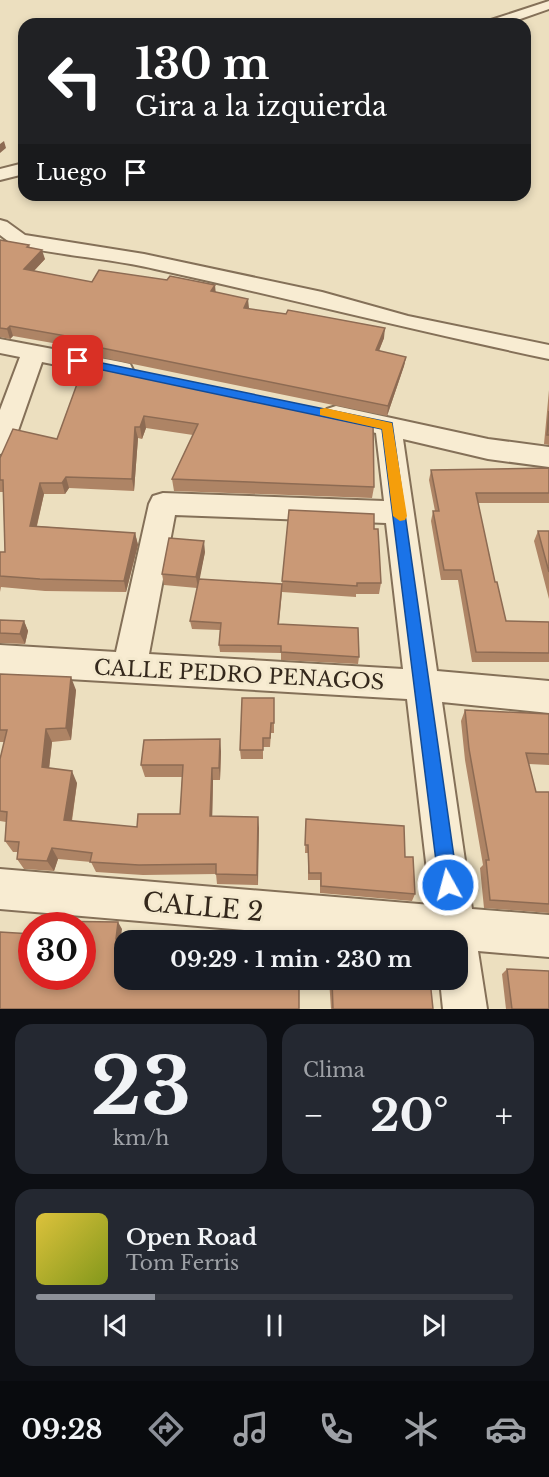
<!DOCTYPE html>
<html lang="es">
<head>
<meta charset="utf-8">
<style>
  body { margin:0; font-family:"Libre Baskerville",serif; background:#242831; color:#f1f3f6; height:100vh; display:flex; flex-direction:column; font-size:22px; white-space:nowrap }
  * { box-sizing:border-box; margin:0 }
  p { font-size:20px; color:#9ea1a6 }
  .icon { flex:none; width:33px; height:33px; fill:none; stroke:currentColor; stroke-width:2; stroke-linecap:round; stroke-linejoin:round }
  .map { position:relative; height:1009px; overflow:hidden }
  .panel { display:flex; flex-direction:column; gap:15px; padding:15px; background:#0d0f14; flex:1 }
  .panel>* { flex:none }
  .guide { position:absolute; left:18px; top:18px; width:513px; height:183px; border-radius:18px; box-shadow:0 3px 9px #0003; background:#202124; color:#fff; overflow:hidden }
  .speed { position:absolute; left:18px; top:912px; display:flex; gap:12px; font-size:30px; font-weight:700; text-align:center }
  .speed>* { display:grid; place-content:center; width:78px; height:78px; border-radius:50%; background:#171b24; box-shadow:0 3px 9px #0003; line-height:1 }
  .speed .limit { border:9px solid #d22; background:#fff; color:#111 }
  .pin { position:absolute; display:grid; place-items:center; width:51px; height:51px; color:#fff; margin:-26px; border-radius:12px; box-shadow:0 3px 9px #0006 }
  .me { position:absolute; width:66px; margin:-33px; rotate:353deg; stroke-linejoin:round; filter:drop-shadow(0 0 4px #0008) }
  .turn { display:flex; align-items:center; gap:21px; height:126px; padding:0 18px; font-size:27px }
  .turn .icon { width:78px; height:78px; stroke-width:2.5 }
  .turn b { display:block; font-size:42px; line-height:51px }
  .then { display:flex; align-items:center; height:57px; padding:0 18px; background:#0003; gap:12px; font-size:22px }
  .big { font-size:45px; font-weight:700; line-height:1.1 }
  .panel .tile { flex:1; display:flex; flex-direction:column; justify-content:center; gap:9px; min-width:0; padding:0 21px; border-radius:18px; background:#242831 }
  .panel .dial { align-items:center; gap:0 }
  .dial b { font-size:78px; line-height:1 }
  .song { display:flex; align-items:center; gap:18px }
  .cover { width:72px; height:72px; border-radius:9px; background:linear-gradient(135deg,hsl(50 70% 55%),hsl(70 70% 35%)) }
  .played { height:6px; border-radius:3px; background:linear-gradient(90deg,#8c9099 25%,#363941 25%) }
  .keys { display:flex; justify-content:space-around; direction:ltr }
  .heat { display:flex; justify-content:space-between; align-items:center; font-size:33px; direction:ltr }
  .panel .tiles { flex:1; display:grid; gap:15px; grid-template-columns:1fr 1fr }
  .tile:last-child { grid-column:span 2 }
  .trip { position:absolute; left:114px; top:930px; width:354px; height:60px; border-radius:18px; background:#171b24; box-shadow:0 3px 9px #0003; font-weight:700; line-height:60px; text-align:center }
  .menu { display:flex; height:96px; justify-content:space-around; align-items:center; background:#090b0e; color:#9ea1a6 }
  .menu .icon { width:42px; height:42px }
  .menu .on { color:#8c9099 }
  .menu b { font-size:27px; color:#f1f3f6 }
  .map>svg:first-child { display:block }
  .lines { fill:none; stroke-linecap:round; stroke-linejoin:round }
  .street-casing { stroke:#847058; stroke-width:4 }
  .street { fill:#f8ecd2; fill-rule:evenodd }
  .wall { fill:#ae8465 }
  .shaded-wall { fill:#8d6b53 }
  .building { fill:#ca9976; stroke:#8d6b53; stroke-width:1.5 }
  .route { fill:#1a73e8; stroke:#114b97; stroke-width:1.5 }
  .slow { fill:#f59e0b }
  .labels { text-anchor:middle; stroke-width:6; stroke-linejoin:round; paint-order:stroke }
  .street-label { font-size:21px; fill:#34281c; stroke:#f4e9ce }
  .near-street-label { font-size:26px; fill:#34281c; stroke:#f4e9ce }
</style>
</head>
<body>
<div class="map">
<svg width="549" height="1009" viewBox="0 0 549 1009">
  <rect width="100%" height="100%" fill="#ecdfbf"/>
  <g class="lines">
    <defs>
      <path id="street" d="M549,1V9L506,24H486L488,21Z
        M24,163V174L0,180V169Z
        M0,220L7,222L25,235L144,254L322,292L408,316L549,345V359C417,331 287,298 155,269C108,258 59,256 12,244L0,235Z
        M0,339L121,362L130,364L133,370L130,376L121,378L42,362L13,445L9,452L0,454V410L20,357L0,353Z
        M336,406L488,439L549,447V467L488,459L403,439L437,671L549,681V713L442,702L472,909L549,915V957L478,951L487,1009H443L440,980H458V940H360L0,909V869L431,905L407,699L0,675V645L116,652L149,504L153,496L163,493L384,501L376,433L327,421L323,415L327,409ZM175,515L386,523L403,669L149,654Z"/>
    </defs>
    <use href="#street" class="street-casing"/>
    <use href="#street" class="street"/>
  </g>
  <path class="wall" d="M0,240L29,245L30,247L45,259L34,271L92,282L216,292L249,309L384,338L379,351L406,357L404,366L387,416L94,356L82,352L81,348L13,336L10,339L0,337Z
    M85,362L374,487L372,498L174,491L172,479L193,435L146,428L142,439L138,438L134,491L69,488L65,494H44L37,526L135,533L138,545L126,592L45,591L1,587L0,592V552H5L3,492H0V458L57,439Z
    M549,390V445L544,444Z
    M549,468V503H478L495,582L506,621L549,622V662H472L458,580H441L431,521L433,511H435L429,480L431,470Z
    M289,510L374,529L381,583L379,594H356V597L282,592L279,624L359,657L358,664L281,660V653L220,652L219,645L220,630L192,629L190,621L197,588L164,585L162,574L205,552L199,579L282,584Z
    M538,531H549V599L534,541Z
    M0,620L24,621L28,631L25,644L0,643Z
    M0,674L76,690L71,740L52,742L49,768L77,783L72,821L137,827L180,814L182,777H145L141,765L221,751L220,780H213L212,816L258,817V885L217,884L216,874L143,875L96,872L91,862L58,859L54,871L24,869L17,859V852H13L5,841L6,822L0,821V759L4,742H0Z
    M274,698V733H271L270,747H263V759H241L240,750Z
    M465,710L549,714V765L529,764L536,792H549V913L484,908L480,868L483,865L465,760L461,721Z
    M306,819L405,857L415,894L412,901L320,893V880H308V853H305Z
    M507,969L549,1009H506L502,974Z
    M329,980H430L433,1009H331Z"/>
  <path class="shaded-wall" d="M4,141L6,148L0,153V144Z
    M42,250L45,259L27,278L24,269Z
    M215,285L216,295L211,291Z
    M248,299L249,308H244Z
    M10,326L13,336L10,339L7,329Z
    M385,328L384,338L375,360L376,350Z
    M406,357L404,366L387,416L388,406Z
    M144,416L146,428L142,439L140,427Z
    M135,427L138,438L134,491L132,479Z
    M66,477L69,488L65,494L62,483Z
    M40,483L44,494L34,537L30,526Z
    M135,533L138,545L126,592L124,581Z
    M204,541L205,552L198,588L196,577Z
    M24,621L28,631L25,644L20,634Z
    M71,677L76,690L71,740L66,728Z
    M46,729L52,742L48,778L42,767Z
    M220,739L221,751L220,780L219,768Z
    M212,768L213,780L212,827L210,816Z
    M72,771L77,783L70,831L64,820Z
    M258,817L259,828L258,885L257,875Z
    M52,848L58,859L54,871L47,861Z
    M118,922L122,929L120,945L116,939Z"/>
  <path class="building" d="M0,240L29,245L27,247L42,250L24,269L92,282L99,270L167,280L170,276L215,285L211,291L248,299L244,308L286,314L288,310L385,328L376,350L406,357L388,406L92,346L80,343L83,339L10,326L7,329L0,328Z
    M85,362L373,422L374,487L172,479L198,424L144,416L140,427H135L132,479L66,477L62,483H40L30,526L135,533L124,581L40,579L0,576V552H5L3,480H0V458L13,429L57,439Z
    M549,411V435H547Z
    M549,468V493H476L495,582H497L506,621L549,622V653L476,652L461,570H444L433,511H439L431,470Z
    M289,510L374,514V529H378L381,583H357V586L282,581Z
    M538,531H549V572Z
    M169,538L204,541L196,577L162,574Z
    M199,579L282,584L278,624L358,628L359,657L281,652V646L219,645L221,623L190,621Z
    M0,620L24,621L20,634L0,633Z
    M0,674L71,677L66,728L46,729L42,767L72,771L64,820L137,827L138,814H180L183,765H141L144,740L220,739L219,768H212L210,816L258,817L257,875L216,874V864L139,865L90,862L92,853L52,848L47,861L17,859L19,842L5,841L7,812L0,811V759L7,730H0Z
    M242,698H274V723H271L270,738H263V750H240Z
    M465,710L549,714V754L526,753L536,792H549V904L490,900L486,860H489L469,749Z
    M306,819L404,826L405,857H413L415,894L321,886V873H309L308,845H305Z
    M37,921L118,922L116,939L188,940H124V980H299V1009H0V932L32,934V976H82V926H36Z
    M507,969L549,971V1009H512Z
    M332,980H430L433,1009H333Z"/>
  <path class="route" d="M78,358L392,423L458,885L455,892L448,894L442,892L439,885L382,429L74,364V359Z"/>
  <path class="slow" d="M325,408L392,423L407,516L405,520L400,521L393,516L382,429L320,415V409Z"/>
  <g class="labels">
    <g class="street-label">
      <text transform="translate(239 675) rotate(3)" y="7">CALLE PEDRO PENAGOS</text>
    </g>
    <g class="near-street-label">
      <text transform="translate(203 907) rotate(5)" y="9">CALLE 2</text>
    </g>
  </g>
</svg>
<div class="speed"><div class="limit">30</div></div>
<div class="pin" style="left:78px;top:361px;background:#d93025"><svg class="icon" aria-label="arrive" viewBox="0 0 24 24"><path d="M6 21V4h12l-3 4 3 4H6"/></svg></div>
<svg class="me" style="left:448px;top:885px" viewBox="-20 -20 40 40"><circle r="17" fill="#1a73e8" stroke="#fff" stroke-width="3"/><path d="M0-11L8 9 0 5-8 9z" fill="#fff"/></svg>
<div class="trip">09:29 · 1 min · 230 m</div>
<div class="guide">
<div class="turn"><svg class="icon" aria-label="left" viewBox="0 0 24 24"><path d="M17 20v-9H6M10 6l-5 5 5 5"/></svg><div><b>130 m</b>Gira a la izquierda</div></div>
<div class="then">Luego<svg class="icon" aria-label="arrive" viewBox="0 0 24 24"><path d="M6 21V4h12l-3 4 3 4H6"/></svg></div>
</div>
</div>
<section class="panel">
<div class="tiles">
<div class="tile dial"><b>23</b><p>km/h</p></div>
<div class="tile"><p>Clima</p>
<div class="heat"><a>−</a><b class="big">20°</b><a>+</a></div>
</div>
<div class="tile">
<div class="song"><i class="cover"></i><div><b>Open Road</b><p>Tom Ferris</p></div></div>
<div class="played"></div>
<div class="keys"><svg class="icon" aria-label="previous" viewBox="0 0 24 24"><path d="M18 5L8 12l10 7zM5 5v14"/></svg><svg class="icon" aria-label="pause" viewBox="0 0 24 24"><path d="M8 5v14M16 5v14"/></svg><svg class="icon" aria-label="next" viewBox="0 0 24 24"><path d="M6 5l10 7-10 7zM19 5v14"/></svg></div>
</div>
</div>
</section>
<nav class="menu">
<b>09:28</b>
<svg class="icon on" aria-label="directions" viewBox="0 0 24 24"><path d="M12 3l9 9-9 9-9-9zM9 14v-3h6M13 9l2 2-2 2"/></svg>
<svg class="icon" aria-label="music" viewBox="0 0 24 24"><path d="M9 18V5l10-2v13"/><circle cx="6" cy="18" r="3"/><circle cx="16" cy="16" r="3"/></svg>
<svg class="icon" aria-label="phone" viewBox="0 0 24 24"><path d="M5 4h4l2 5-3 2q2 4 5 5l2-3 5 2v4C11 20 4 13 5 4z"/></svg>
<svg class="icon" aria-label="climate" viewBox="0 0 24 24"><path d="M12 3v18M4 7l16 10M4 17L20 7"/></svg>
<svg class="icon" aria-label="car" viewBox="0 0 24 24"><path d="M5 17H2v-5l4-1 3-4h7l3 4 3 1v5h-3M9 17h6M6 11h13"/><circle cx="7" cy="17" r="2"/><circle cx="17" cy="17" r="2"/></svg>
</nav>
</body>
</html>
